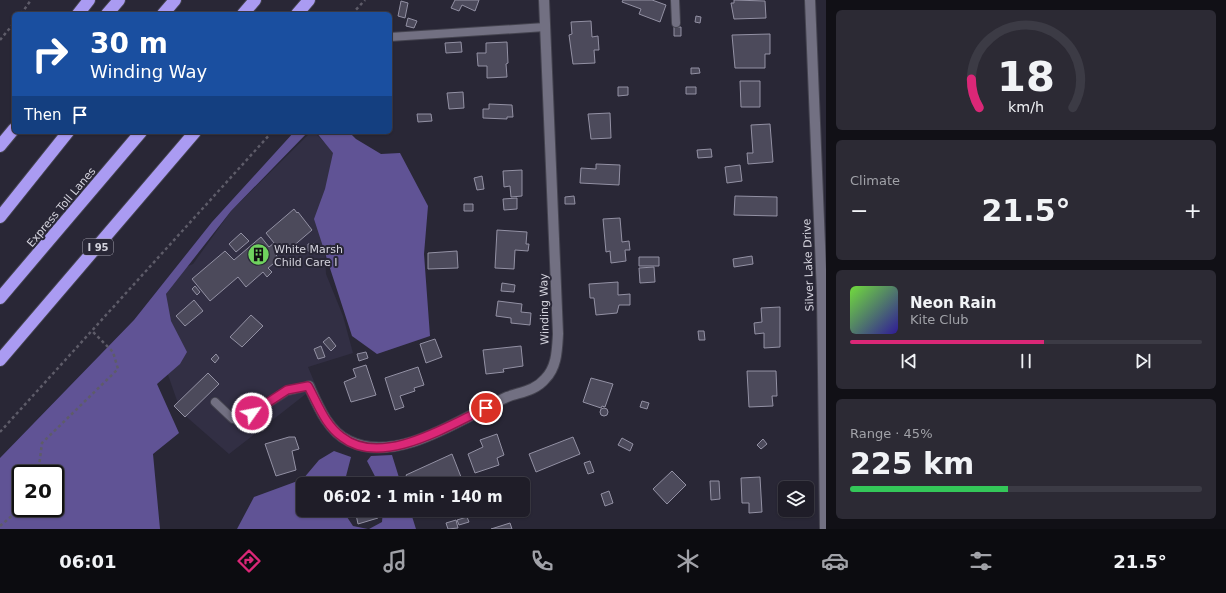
<!DOCTYPE html>
<html lang="en">
<head>
<meta charset="utf-8">
<style>
  body { margin:0; font-family:"DejaVu Sans",sans-serif; background:#2c2a34; color:#f1f3f6; height:100vh; display:flex; flex-direction:column; font-size:15px; white-space:nowrap }
  * { box-sizing:border-box; margin:0 }
  p { font-size:13px; color:#a1a2a8 }
  .icon { flex:none; width:22px; height:22px; fill:none; stroke:currentColor; stroke-width:2; stroke-linecap:round; stroke-linejoin:round }
  .map { position:relative; flex:1; overflow:hidden }
  .drawer { display:flex; flex-direction:column; gap:10px; padding:10px; background:#111016; width:400px }
  .drawer>* { flex:none }
  .top-card { position:absolute; left:12px; top:12px; width:380px; height:122px; border-radius:6px; box-shadow:0 1px 3px #0004,0 0 0 1px #3c3b45; background:#1a4fa0; color:#fff; overflow:hidden }
  .buttons { position:absolute; left:778px; top:481px; display:grid; gap:8px }
  .buttons a { display:grid; place-items:center; width:36px; height:36px; border-radius:6px; background:#1f1d28; box-shadow:0 1px 3px #0004,0 0 0 1px #3c3b45; font-size:20px }
  .speed { position:absolute; left:12px; top:465px; display:flex; gap:8px; font-size:20px; font-weight:700; text-align:center }
  .speed>* { display:grid; place-content:center; width:52px; height:52px; border-radius:50%; background:#1f1d28; box-shadow:0 1px 3px #0004,0 0 0 1px #3c3b45; line-height:1 }
  .speed .limit { border:2px solid #111; border-radius:6px; background:#fff; color:#111 }
  .pin { position:absolute; display:grid; place-items:center; width:34px; height:34px; color:#fff; margin:-17px; border:2px solid #fff; border-radius:50%; box-shadow:0 1px 4px #0007 }
  .me { position:absolute; width:44px; margin:-22px; rotate:57deg; stroke-linejoin:round; filter:drop-shadow(0 0 3px #0008) }
  .turn { display:flex; align-items:center; gap:14px; height:84px; padding:0 12px; font-size:18px }
  .turn .icon { width:52px; height:52px; stroke-width:2.5 }
  .turn b { display:block; font-size:28px; line-height:34px }
  .then { display:flex; align-items:center; height:38px; padding:0 12px; background:#0003; gap:8px; font-size:15px }
  .big { font-size:30px; font-weight:600; line-height:1.1 }
  .drawer .tile { flex:1; display:flex; flex-direction:column; justify-content:center; gap:6px; min-width:0; padding:0 14px; border-radius:6px; background:#2c2a34 }
  .drawer .dial { align-items:center; gap:0 }
  .dial svg { height:104px; overflow:visible; fill:none; stroke:#3c3b45; stroke-width:7; stroke-linecap:round; text-anchor:middle }
  .dial text { fill:#f1f3f6; stroke:none }
  .song { display:flex; align-items:center; gap:12px }
  .cover { width:48px; height:48px; border-radius:6px; background:linear-gradient(135deg,hsl(100 70% 55%),hsl(250 70% 35%)) }
  .played { height:4px; border-radius:2px; background:linear-gradient(90deg,#db2777 55%,#3c3b45 55%) }
  .keys { display:flex; justify-content:space-around; direction:ltr }
  .heat { display:flex; justify-content:space-between; align-items:center; font-size:22px; direction:ltr }
  .charge { height:6px; border-radius:3px; background:linear-gradient(90deg,#34c759 45%,#3c3b45 0) }
  .trip { position:absolute; left:296px; top:477px; width:234px; height:40px; border-radius:6px; background:#1f1d28; box-shadow:0 1px 3px #0004,0 0 0 1px #3c3b45; font-weight:600; line-height:40px; text-align:center }
  .tabs { display:flex; height:64px; justify-content:space-around; align-items:center; background:#0c0c10; color:#a1a2a8 }
  .tabs .icon { width:28px; height:28px }
  .tabs .selected { color:#db2777 }
  .tabs b { font-size:18px; color:#f1f3f6 }
  main { display:flex; flex:1; min-height:0 }
  .map>svg:first-child { display:block }
  .built { fill:#322f44 }
  .forest { fill:#605395; fill-rule:evenodd }
  .building { fill:#4c4a5b; stroke:#9391a4 }
  .lines { fill:none; stroke-linecap:round; stroke-linejoin:round }
  .service-casing { stroke:#44434f; stroke-width:10 }
  .minor-casing { stroke:#44434f; stroke-width:12 }
  .motorway-casing { stroke:#44434f; stroke-width:14 }
  .path { stroke:#5e5c69; stroke-width:2.5; stroke-dasharray:3 3; stroke-linecap:butt }
  .service { stroke:#727082; stroke-width:8 }
  .minor { stroke:#727082; stroke-width:10 }
  .motorway { stroke:#aa9bf2; stroke-width:12 }
  .route-casing { stroke:#8e194d; stroke-width:10 }
  .route { stroke:#db2777; stroke-width:7 }
  .labels { text-anchor:middle; stroke-width:4; stroke-linejoin:round; paint-order:stroke }
  .shield { fill:#292736; stroke:#a19fab; stroke-width:1 }
  .shield-label { font-size:10px; font-weight:bold; fill:#d4d3dd }
  .street-label { font-size:11px; fill:#d4d3dd; stroke:#292736 }
  .poi-label { font-size:11px; fill:#d4d3dd; stroke:#292736; text-anchor:start }
</style>
</head>
<body>
<main>
<div class="map">
<svg width="826" height="529" viewBox="0 0 826 529">
  <rect width="100%" height="100%" fill="#292736"/>
  <path class="built" d="M311,132H314L338,156L323,215L326,274L343,316L353,353L308,367L316,386L229,454L181,412L160,352L166,294L186,267L193,264L231,211Z"/>
  <path class="forest" d="M294,132H308L231,211L166,294L171,321L187,352L180,364L157,384L179,433L153,454L160,529H0V458L134,320L212,222ZM21,474H55V508H21Z
    M316,132H349L356,139L381,154L400,153L428,206L424,254L430,336L377,354L352,336L314,219L325,189L333,153Z
    M334,451L351,457L344,484H303V510H344L345,514L353,526L368,529H237L254,497L303,479L319,460Z
    M392,455L401,484H379L367,461L371,456Z
    M383,510H410L416,529H369L382,522Z"/>
  <path class="building" d="M455,0H479L475,11L462,5L459,11L451,8Z
    M623,0H652L666,5L660,22L639,14L641,9L622,2Z
    M734,0L765,1L766,18L734,19L731,3H734Z
    M401,1L408,3L405,18L398,16Z
    M696,16L701,17L700,23L695,22Z
    M408,18L417,21L414,28L406,26Z
    M591,21L592,37L598,36L599,50H594L595,63L573,64L569,35L572,34L571,22Z
    M674,27H681V36H674Z
    M770,34V54H765V68H735L732,35Z
    M461,42L462,52L446,53L445,43Z
    M507,42L508,63L506,64L507,77L487,78V66H478L477,53H486V43Z
    M691,68H699L700,73L691,74Z
    M740,81H760V107H741Z
    M618,87H628V95L618,96Z
    M686,87H696V94H686Z
    M463,92L464,108L449,109L447,93Z
    M489,104L512,105L513,117H507V119L483,118V109H489Z
    M610,113L611,138L591,139L588,114Z
    M417,114H431L432,121L418,122Z
    M770,124L773,162L748,164L747,153H753L751,125Z
    M711,149L712,157L698,158L697,150Z
    M596,164L620,165L619,185L580,183L581,168L596,169Z
    M740,165L742,181L727,183L725,167Z
    M522,170V196L511,197L510,186L504,187L503,171Z
    M482,176L484,189L477,190L474,178Z
    M574,196L575,204H565V197Z
    M735,196L777,197V216L734,215Z
    M517,198V209L504,210L503,199Z
    M464,204H473V211H464Z
    M294,209L297,213L298,212L312,230L284,254L281,251L276,255L279,259L268,268L272,272L267,277L263,272L246,287L238,277L210,301L192,279L225,251L234,260L261,237L269,247L274,243L266,233Z
    M620,218L622,242L629,241L630,250H625L626,261L611,263L610,251L606,252L603,219Z
    M497,230L527,232L526,244H529L528,251L515,250L514,269L495,268Z
    M241,233L249,241L236,252L229,244Z
    M308,244H314V251H308Z
    M457,251L458,268L428,269V253Z
    M752,256L753,264L734,267L733,259Z
    M639,257H659V266H639Z
    M654,267L655,282L640,283L639,268Z
    M618,282V295L630,294V305H619L617,313L596,315L594,298H590L589,284Z
    M502,283L515,285L514,292L501,291Z
    M195,286L200,292L197,295L192,289Z
    M194,300L203,311L185,326L176,316Z
    M498,301L522,304L521,312L531,313L530,325L511,323V318L496,316Z
    M780,307V347L764,348V333L755,334L754,323L762,322L761,308Z
    M251,315L263,326L242,347L230,337Z
    M698,331H704L705,340H699Z
    M329,337L336,346L331,351L323,342Z
    M435,339L442,357L426,363L420,344Z
    M321,346L325,357L318,359L314,349Z
    M521,346L523,366L503,369L504,372L486,374L483,350Z
    M366,352L368,358L359,361L357,354Z
    M216,354L219,358L215,363L211,359Z
    M366,365L376,395L351,402L344,382L356,377L353,369Z
    M418,367L424,385L414,388L415,391L400,396L404,407L395,410L385,378Z
    M747,371H776L777,396H772L773,406L749,407Z
    M208,373L219,384L185,417L174,406Z
    M591,378L613,384L605,407L602,406L601,408L583,402Z
    M642,401L649,403L647,409L640,407Z
    M600 412a4 4 0 1 1 8 0a4 4 0 1 1-8 0Z
    M497,434L504,455L497,458L499,465L475,473L468,454L483,447L480,440Z
    M289,437H295L299,449L292,451L296,470L276,476L265,444Z
    M573,437L580,454L536,472L529,454Z
    M622,438L633,444L630,451L618,445Z
    M763,439L767,444L761,449L757,445Z
    M452,454L461,477L454,480L455,484H410L406,475Z
    M590,461L594,472L588,474L584,463Z
    M672,471L686,485L667,504L653,489Z
    M760,477L762,512L749,513V503H742L741,478Z
    M710,481H719L720,499L711,500Z
    M609,491L613,503L605,506L601,494Z
    M355,510H359L360,513L362,512V510H376L378,518L358,524Z
    M467,517L469,522L459,525L457,520Z
    M456,520L458,528L448,529L446,523Z
    M510,523L512,529H491Z"/>
  <g class="lines">
    <defs>
      <path id="service" d="M675,0L676,23
        M390,37L545,27
        M215,402L233,419L242,420L287,391L309,386"/>
      <path id="minor" d="M810,0L822,294L825,529
        M309,386C318,406 328,431 349,441C398,465 463,417 507,397C520,392 535,391 545,379C557,367 557,350 558,334L544,0"/>
      <path id="motorway" d="M78,14L89,0
        M107,14L119,0
        M163,14L175,0
        M243,14L255,0
        M297,14L309,0
        M0,146L14,129
        M0,217L68,132
        M0,298L141,132
        M0,360L195,132"/>
    </defs>
    <use href="#service" class="service-casing"/>
    <use href="#minor" class="minor-casing"/>
    <use href="#motorway" class="motorway-casing"/>
    <path class="path" d="M21,14L31,0
      M352,14L365,0
      M0,40L14,23
      M0,432L272,132
      M38,474L42,443L118,369L113,352L92,331
      M0,526L21,508"/>
    <use href="#service" class="service"/>
    <use href="#minor" class="minor"/>
    <use href="#motorway" class="motorway"/>
  </g>
  <g class="lines">
    <defs>
      <path id="route" d="M252,413L287,390L308,386C318,404 325,425 342,437C381,468 448,426 486,408"/>
    </defs>
    <use href="#route" class="route-casing"/>
    <use href="#route" class="route"/>
  </g>
  <defs>
    <symbol id="building-disc" viewBox="-11 -11 22 22"><circle r="9.5" fill="#70d35f" stroke="#292736"/><path d="M-4-6H4V6H1V3H-1V6H-4ZM-2.5-4.3h1.7v1.8h-1.7ZM.8-4.3h1.7v1.8H.8ZM-2.5-1h1.7V.8h-1.7ZM.8-1h1.7V.8H.8Z" fill="#111"/></symbol>
  </defs>
  <g fill-rule="evenodd">
    <use href="#building-disc" x="246" y="242" width="25" height="25"/>
  </g>
  <g class="labels">
    <rect class="shield" x="83" y="239" width="30" height="16" rx="3"/>
    <g class="shield-label">
      <text x="98" y="251">I 95</text>
    </g>
    <g class="street-label">
      <text transform="translate(61 207) rotate(-50)" y="4">Express Toll Lanes</text>
      <text transform="translate(808 265) rotate(-92)" y="4">Silver Lake Drive</text>
      <text transform="translate(544 309) rotate(-91)" y="4">Winding Way</text>
    </g>
    <g class="poi-label">
      <text x="274" y="253">White Marsh<tspan x="274" dy="13">Child Care I</tspan></text>
    </g>
  </g>
</svg>
<div class="buttons">
<a><svg class="icon" aria-label="layers" viewBox="0 0 24 24"><path d="M12 4l9 5-9 5-9-5zM3 14l9 5 9-5"/></svg></a>
</div>
<div class="speed"><div class="limit">20</div></div>
<div class="pin" style="left:486px;top:408px;background:#d93025"><svg class="icon" aria-label="arrive" viewBox="0 0 24 24"><path d="M6 21V4h12l-3 4 3 4H6"/></svg></div>
<svg class="me" style="left:252px;top:413px" viewBox="-20 -20 40 40"><circle r="17" fill="#db2777" stroke="#fff" stroke-width="3"/><path d="M0-11L8 9 0 5-8 9z" fill="#fff"/></svg>
<div class="trip">06:02 · 1 min · 140 m</div>
<div class="top-card">
<div class="turn"><svg class="icon" aria-label="right" viewBox="0 0 24 24"><path d="M7 20v-9h11M14 6l5 5-5 5"/></svg><div><b>30 m</b>Winding Way</div></div>
<div class="then">Then<svg class="icon" aria-label="arrive" viewBox="0 0 24 24"><path d="M6 21V4h12l-3 4 3 4H6"/></svg></div>
</div>
</div>
<section class="drawer">
<div class="tile dial"><svg viewBox="0 0 100 80">
<path d="M14 69A42 42 0 1 1 86 69"/>
<path d="M14 69A42 42 0 0 1 8 47" stroke="#db2777"/>
<text x="50" y="56" font-size="32" font-weight="700">18</text>
<text x="50" y="72" font-size="11">km/h</text>
</svg></div>
<div class="tile"><p>Climate</p>
<div class="heat"><a>−</a><b class="big">21.5°</b><a>+</a></div>
</div>
<div class="tile">
<div class="song"><i class="cover"></i><div><b>Neon Rain</b><p>Kite Club</p></div></div>
<div class="played"></div>
<div class="keys"><svg class="icon" aria-label="previous" viewBox="0 0 24 24"><path d="M18 5L8 12l10 7zM5 5v14"/></svg><svg class="icon" aria-label="pause" viewBox="0 0 24 24"><path d="M8 5v14M16 5v14"/></svg><svg class="icon" aria-label="next" viewBox="0 0 24 24"><path d="M6 5l10 7-10 7zM19 5v14"/></svg></div>
</div>
<div class="tile"><p>Range · 45%</p><b class="big">225 km</b><div class="charge"></div></div>
</section>
</main>
<nav class="tabs">
<b>06:01</b>
<svg class="icon selected" aria-label="directions" viewBox="0 0 24 24"><path d="M12 3l9 9-9 9-9-9zM9 14v-3h6M13 9l2 2-2 2"/></svg>
<svg class="icon" aria-label="music" viewBox="0 0 24 24"><path d="M9 18V5l10-2v13"/><circle cx="6" cy="18" r="3"/><circle cx="16" cy="16" r="3"/></svg>
<svg class="icon" aria-label="phone" viewBox="0 0 24 24"><path d="M5 4h4l2 5-3 2q2 4 5 5l2-3 5 2v4C11 20 4 13 5 4z"/></svg>
<svg class="icon" aria-label="climate" viewBox="0 0 24 24"><path d="M12 3v18M4 7l16 10M4 17L20 7"/></svg>
<svg class="icon" aria-label="car" viewBox="0 0 24 24"><path d="M5 17H2v-5l4-1 3-4h7l3 4 3 1v5h-3M9 17h6M6 11h13"/><circle cx="7" cy="17" r="2"/><circle cx="17" cy="17" r="2"/></svg>
<svg class="icon" aria-label="filters" viewBox="0 0 24 24"><path d="M4 7h16M4 17h16"/><circle cx="9" cy="7" r="2"/><circle cx="15" cy="17" r="2"/></svg>
<b>21.5°</b>
</nav>
</body>
</html>
